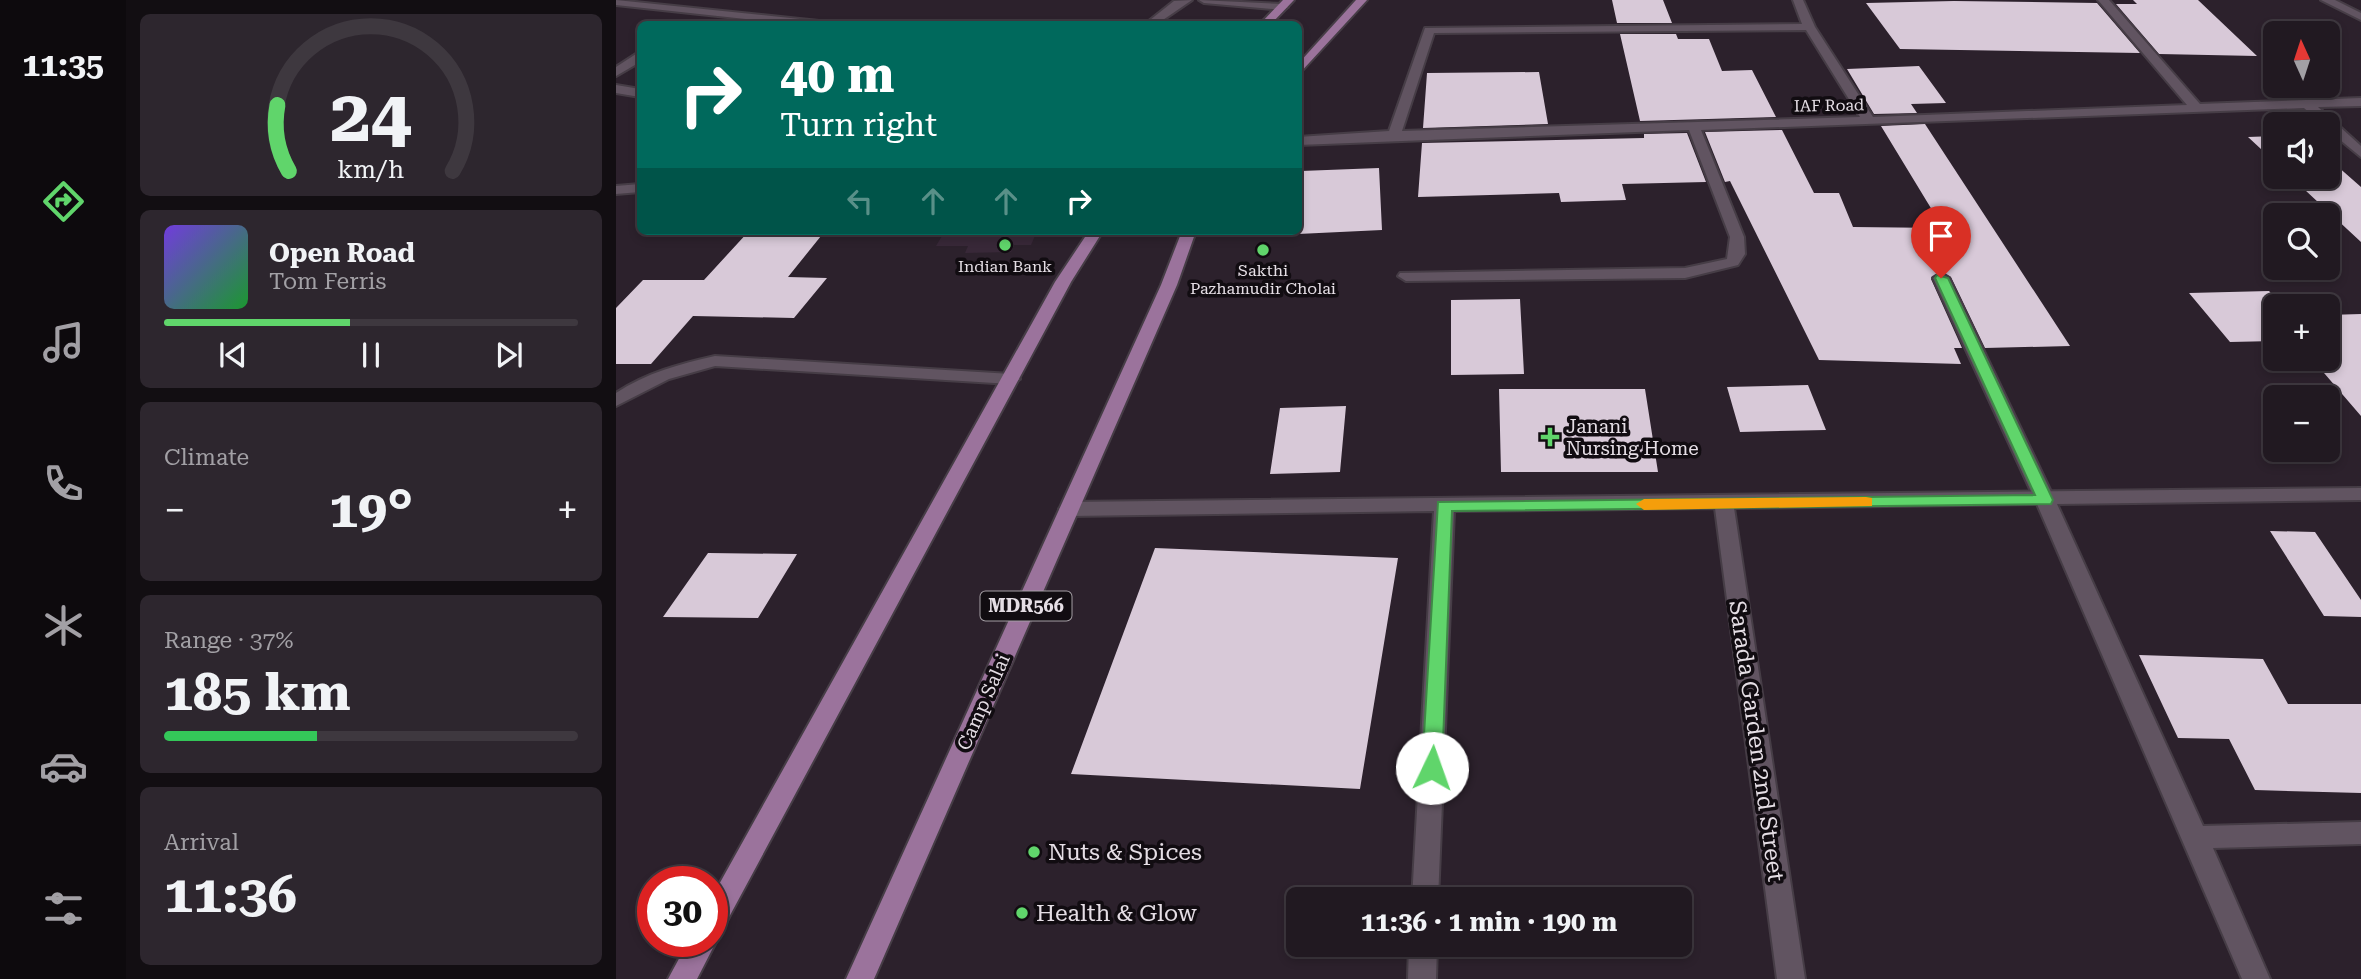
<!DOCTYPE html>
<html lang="en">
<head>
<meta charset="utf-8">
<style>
  body { margin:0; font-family:"Roboto Serif",serif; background:#2d262e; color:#f1f3f6; height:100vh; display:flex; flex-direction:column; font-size:26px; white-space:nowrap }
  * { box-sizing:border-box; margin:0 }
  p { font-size:23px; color:#a2a0a5 }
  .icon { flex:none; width:38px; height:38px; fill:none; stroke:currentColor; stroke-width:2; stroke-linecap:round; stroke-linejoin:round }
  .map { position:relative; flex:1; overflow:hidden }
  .side { display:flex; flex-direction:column; gap:14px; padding:14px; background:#120e12; width:490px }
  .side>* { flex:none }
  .top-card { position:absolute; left:21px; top:21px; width:665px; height:214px; border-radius:10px; box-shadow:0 4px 10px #0003,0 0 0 2px #3e383f; background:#00695c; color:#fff; overflow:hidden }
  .needle { width:46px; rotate:357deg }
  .tools { position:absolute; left:1647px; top:21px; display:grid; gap:14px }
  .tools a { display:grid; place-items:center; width:77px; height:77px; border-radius:10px; background:#211921; box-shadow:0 4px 10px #0003,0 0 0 2px #3e383f; font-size:35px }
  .speed { position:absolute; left:21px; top:866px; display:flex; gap:14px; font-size:35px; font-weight:700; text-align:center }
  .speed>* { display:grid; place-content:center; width:91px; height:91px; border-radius:50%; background:#211921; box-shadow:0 4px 10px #0003,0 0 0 2px #3e383f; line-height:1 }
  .speed .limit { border:10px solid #d22; background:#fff; color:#111 }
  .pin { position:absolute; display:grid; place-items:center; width:60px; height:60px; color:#fff; margin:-72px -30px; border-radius:50% 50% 50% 0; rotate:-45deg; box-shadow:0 0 7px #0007 }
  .pin .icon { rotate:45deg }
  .me { position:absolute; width:77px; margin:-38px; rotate:3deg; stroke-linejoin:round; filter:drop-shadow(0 0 5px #0008) }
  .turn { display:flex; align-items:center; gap:24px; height:147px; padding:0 28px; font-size:32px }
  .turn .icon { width:91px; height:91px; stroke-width:2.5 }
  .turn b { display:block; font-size:49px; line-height:60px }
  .lanes { display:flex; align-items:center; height:66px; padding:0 28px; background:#0003; justify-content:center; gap:35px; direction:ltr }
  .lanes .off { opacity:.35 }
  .big { font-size:52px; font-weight:700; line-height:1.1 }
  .side .card { flex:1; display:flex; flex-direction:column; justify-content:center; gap:10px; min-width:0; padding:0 24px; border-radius:10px; background:#2d262e }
  .side .dial { align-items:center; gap:0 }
  .dial svg { height:182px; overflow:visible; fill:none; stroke:#3e383f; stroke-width:7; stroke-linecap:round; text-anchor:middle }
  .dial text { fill:#f1f3f6; stroke:none }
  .song { display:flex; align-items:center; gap:21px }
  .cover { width:84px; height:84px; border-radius:10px; background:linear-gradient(135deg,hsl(260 70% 55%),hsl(130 70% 35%)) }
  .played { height:7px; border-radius:4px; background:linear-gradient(90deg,#60d56b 45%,#3e383f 45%) }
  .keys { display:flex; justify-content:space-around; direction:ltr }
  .heat { display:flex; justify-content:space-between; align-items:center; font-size:38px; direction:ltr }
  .charge { height:10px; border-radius:5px; background:linear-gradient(90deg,#34c759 37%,#3e383f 0) }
  .trip { position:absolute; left:670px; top:887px; width:406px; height:70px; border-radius:10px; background:#211921; box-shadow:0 4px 10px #0003,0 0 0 2px #3e383f; font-weight:700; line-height:70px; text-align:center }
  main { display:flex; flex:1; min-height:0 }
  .dock { display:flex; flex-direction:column; width:126px; justify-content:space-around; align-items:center; background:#0d0a0d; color:#a2a0a5 }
  .dock .icon { width:49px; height:49px }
  .dock .selected { color:#60d56b }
  .dock b { font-size:32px; color:#f1f3f6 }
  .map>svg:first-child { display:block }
  .built { fill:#382838 }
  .building { fill:#d8c9d8 }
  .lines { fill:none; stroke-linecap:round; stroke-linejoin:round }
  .service-casing { stroke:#463d46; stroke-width:4 }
  .minor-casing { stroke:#463d46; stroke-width:4 }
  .tertiary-casing { stroke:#463d46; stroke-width:4 }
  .primary-casing { stroke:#463d46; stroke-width:4 }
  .service { fill:#615461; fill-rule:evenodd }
  .minor { fill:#615461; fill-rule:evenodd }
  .tertiary { fill:#615461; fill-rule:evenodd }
  .primary { fill:#9b739c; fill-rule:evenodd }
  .route { fill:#60d56b; stroke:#3e8a46; stroke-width:2 }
  .slow { fill:#f59e0b }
  .poi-dot { fill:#60d56b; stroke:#110c11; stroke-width:2.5 }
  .labels { text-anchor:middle; stroke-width:7; stroke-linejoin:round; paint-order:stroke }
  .far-street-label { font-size:16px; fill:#e5dee5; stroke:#110c11 }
  .far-poi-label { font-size:16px; fill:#e5dee5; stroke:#110c11 }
  .shield { fill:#110c11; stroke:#a59fa5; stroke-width:2 }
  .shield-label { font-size:18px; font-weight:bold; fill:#e5dee5 }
  .poi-label { font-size:19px; fill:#e5dee5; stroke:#110c11; text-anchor:start }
  .street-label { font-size:19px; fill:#e5dee5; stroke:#110c11 }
  .near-street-label { font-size:23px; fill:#e5dee5; stroke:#110c11 }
  .near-poi-label { font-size:23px; fill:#e5dee5; stroke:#110c11; text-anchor:start }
</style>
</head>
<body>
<main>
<nav class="dock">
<b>11:35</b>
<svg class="icon selected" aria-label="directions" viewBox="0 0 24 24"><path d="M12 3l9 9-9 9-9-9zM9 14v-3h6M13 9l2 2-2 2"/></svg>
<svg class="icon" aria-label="music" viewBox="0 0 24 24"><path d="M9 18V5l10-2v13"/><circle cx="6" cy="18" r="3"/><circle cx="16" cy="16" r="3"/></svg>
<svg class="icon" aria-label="phone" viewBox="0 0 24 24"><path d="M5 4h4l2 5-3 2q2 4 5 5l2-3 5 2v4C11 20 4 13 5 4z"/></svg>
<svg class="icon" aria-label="climate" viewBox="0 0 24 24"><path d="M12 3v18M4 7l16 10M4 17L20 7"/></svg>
<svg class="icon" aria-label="car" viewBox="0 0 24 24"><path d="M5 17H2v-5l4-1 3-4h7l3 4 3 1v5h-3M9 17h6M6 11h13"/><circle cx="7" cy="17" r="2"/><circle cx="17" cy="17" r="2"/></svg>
<svg class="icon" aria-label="filters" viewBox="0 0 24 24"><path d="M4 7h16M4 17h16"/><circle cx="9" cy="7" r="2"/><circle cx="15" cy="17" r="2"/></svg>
</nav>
<section class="side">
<div class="card dial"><svg viewBox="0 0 100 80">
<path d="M14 69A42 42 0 1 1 86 69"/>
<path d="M14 69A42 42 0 0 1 9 40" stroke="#60d56b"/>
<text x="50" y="56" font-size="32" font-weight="700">24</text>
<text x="50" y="72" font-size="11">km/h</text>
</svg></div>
<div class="card">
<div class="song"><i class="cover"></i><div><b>Open Road</b><p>Tom Ferris</p></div></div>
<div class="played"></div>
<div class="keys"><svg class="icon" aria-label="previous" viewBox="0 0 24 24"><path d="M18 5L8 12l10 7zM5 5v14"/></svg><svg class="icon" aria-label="pause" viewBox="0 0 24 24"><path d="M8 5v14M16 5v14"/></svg><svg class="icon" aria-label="next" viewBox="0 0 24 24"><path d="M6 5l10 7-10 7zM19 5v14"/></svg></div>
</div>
<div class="card"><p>Climate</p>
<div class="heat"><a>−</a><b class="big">19°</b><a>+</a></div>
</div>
<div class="card"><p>Range · 37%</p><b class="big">185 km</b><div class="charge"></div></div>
<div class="card"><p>Arrival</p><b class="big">11:36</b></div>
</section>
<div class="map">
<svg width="1745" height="979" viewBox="0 0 1745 979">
  <rect width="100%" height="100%" fill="#2c212c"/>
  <path class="built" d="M329,231H421L415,245H398L395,252L349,253L352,246H320Z"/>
  <path class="building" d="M996,0H1047L1056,23H1001Z
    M1517,0H1582L1641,56L1543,54L1500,4H1521Z
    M1338,1L1481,3L1524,53L1284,49L1250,3Z
    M1004,34H1060L1062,39H1093L1106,71L1136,70L1160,117L1024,121Z
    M1303,66L1330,103L1295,104L1301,113L1258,114L1231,69Z
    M923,72L932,124L807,128L811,73Z
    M1309,124L1454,346L1369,348L1335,277L1324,271L1315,279L1346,348H1338L1345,364L1203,360L1114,181L1109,182L1089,132L1166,130L1198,193H1223L1237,227L1327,228L1265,126Z
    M1071,133L1090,182L1006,184L1010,200L945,202L943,193L802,197L806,143L1028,138V134Z
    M1659,136V162L1632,137Z
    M1712,158L1745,187V242L1675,177H1712Z
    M763,168L766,230L682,234L685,171Z
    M133,231H209L172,277L211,278L178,318L77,316L35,364H0V308L27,280H88Z
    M1653,291L1667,306H1659V341L1614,342L1573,293Z
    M904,299L908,374L835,375V300Z
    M1745,314V416L1696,359H1712V315Z
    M1192,385L1210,430L1124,432L1111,387Z
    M883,389H1029L1042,472H885Z
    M730,406L724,472L654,474L664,408Z
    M1654,531L1699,532L1745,600V617L1708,616Z
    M539,548L782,558L744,789L455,774Z
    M92,553L181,554L142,618L47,617Z
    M1523,655L1647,659L1672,704H1745V793L1639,790L1613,739L1562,738Z"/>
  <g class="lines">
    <defs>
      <path id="service" d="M576,0L541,24H529L558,1Z
        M583,0L667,4L672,7L667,10L588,3Z
        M1705,0H1719L1745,13V20Z
        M1325,273L1333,278L1439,500L1436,505H1422L1419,500L1317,278Z"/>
      <path id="minor" d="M0,0L203,21L209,24H177L0,5Z
        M1177,0H1187L1199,27L1257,117L1571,105L1482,0H1493L1584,104L1745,98V106L1702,107L1745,146V157L1712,130V124H1706L1688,108L1085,130L1128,237L1129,254L1122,265L1069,278L790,281L782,276L784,273L1069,268L1111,259L1114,237L1073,130L682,145V137L773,131L809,28L1186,24ZM1190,30L1244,117L786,131L818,33Z
        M20,54H24V62L0,76V67Z
        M0,85L24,89V97L0,93Z
        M99,356L395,374L404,379L395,384L99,366L53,379L0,406V393C30,373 64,364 99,356Z
        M1745,488V500L1441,504L1587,826L1745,822V844L1597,848L1654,979H1626L1421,504L1118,508L1189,979H1161L1099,508L838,511L822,900H796L818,511L453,516L443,509L453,502Z
        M793,945H821L820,979H792Z"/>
      <path id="tertiary" d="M24,184V192L0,194V186Z"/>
      <path id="primary" d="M667,0H678L655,24H644Z
        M740,0H751L682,75V64Z
        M473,231H487L455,282L105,932L97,935L100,942L81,979H52L72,942H96V897L439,282Z
        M566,231H580L561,285L258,979H230L545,285Z"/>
    </defs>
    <use href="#service" class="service-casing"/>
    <use href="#minor" class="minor-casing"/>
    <use href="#tertiary" class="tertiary-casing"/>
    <use href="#primary" class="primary-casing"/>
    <use href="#service" class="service"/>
    <use href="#minor" class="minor"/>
    <use href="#tertiary" class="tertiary"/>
    <use href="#primary" class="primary"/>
  </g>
  <path class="route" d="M1321,275L1332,278L1437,500L1435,504L836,511L826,768L823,774H809L806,768L822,502L1419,495L1319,278Z"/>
  <path class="slow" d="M1250,497L1256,498V506L1028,510L1020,504L1028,499Z"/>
  <g class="poi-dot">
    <circle cx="389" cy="245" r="7"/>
    <circle cx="647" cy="250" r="7"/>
    <path d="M930.5 426.5h7v7h7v7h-7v7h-7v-7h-7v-7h7z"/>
    <circle cx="418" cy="852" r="7"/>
    <circle cx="406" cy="913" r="7"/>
  </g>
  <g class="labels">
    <g class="far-street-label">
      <text transform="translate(1213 105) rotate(-1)" y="6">IAF Road</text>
    </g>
    <g class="far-poi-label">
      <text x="389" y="272">Indian Bank</text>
      <text x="647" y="276">Sakthi<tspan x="647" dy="18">Pazhamudir Cholai</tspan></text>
    </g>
    <rect class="shield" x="364.5" y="591.5" width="91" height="29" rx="5"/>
    <g class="shield-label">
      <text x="410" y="612">MDR566</text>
    </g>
    <g class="poi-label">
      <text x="950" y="433">Janani<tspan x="950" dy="22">Nursing Home</tspan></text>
    </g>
    <g class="street-label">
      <text transform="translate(367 702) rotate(-66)" y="7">Camp Salai</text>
    </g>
    <g class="near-street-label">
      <text transform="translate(1141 741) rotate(82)" y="8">Sarada Garden 2nd Street</text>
    </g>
    <g class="near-poi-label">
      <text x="432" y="860">Nuts &amp; Spices</text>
      <text x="420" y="921">Health &amp; Glow</text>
    </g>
  </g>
</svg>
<div class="tools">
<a><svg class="needle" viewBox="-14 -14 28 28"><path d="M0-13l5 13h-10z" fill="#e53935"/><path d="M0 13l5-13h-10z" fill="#a2a0a5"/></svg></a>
<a><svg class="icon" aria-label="sound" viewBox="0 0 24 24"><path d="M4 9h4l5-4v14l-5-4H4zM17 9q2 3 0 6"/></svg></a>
<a><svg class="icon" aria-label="search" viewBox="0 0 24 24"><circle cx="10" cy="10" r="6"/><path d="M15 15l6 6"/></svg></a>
<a>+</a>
<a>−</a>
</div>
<div class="speed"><div class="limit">30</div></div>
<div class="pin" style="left:1325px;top:278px;background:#d93025"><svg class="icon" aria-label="arrive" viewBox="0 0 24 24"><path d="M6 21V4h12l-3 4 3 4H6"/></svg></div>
<svg class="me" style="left:816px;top:768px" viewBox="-20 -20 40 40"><circle r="19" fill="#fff"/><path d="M0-13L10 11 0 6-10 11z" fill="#60d56b"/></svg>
<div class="trip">11:36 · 1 min · 190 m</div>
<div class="top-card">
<div class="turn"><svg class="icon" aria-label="right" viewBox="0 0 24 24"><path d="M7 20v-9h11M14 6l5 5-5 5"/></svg><div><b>40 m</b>Turn right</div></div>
<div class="lanes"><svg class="icon off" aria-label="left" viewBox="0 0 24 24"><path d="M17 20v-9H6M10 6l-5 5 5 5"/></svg><svg class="icon off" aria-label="ahead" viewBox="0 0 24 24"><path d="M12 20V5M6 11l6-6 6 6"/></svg><svg class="icon off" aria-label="ahead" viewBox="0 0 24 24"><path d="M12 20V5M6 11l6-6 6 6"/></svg><svg class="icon" aria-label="right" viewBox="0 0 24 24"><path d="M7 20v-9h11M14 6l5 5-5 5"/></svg></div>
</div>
</div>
</main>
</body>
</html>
